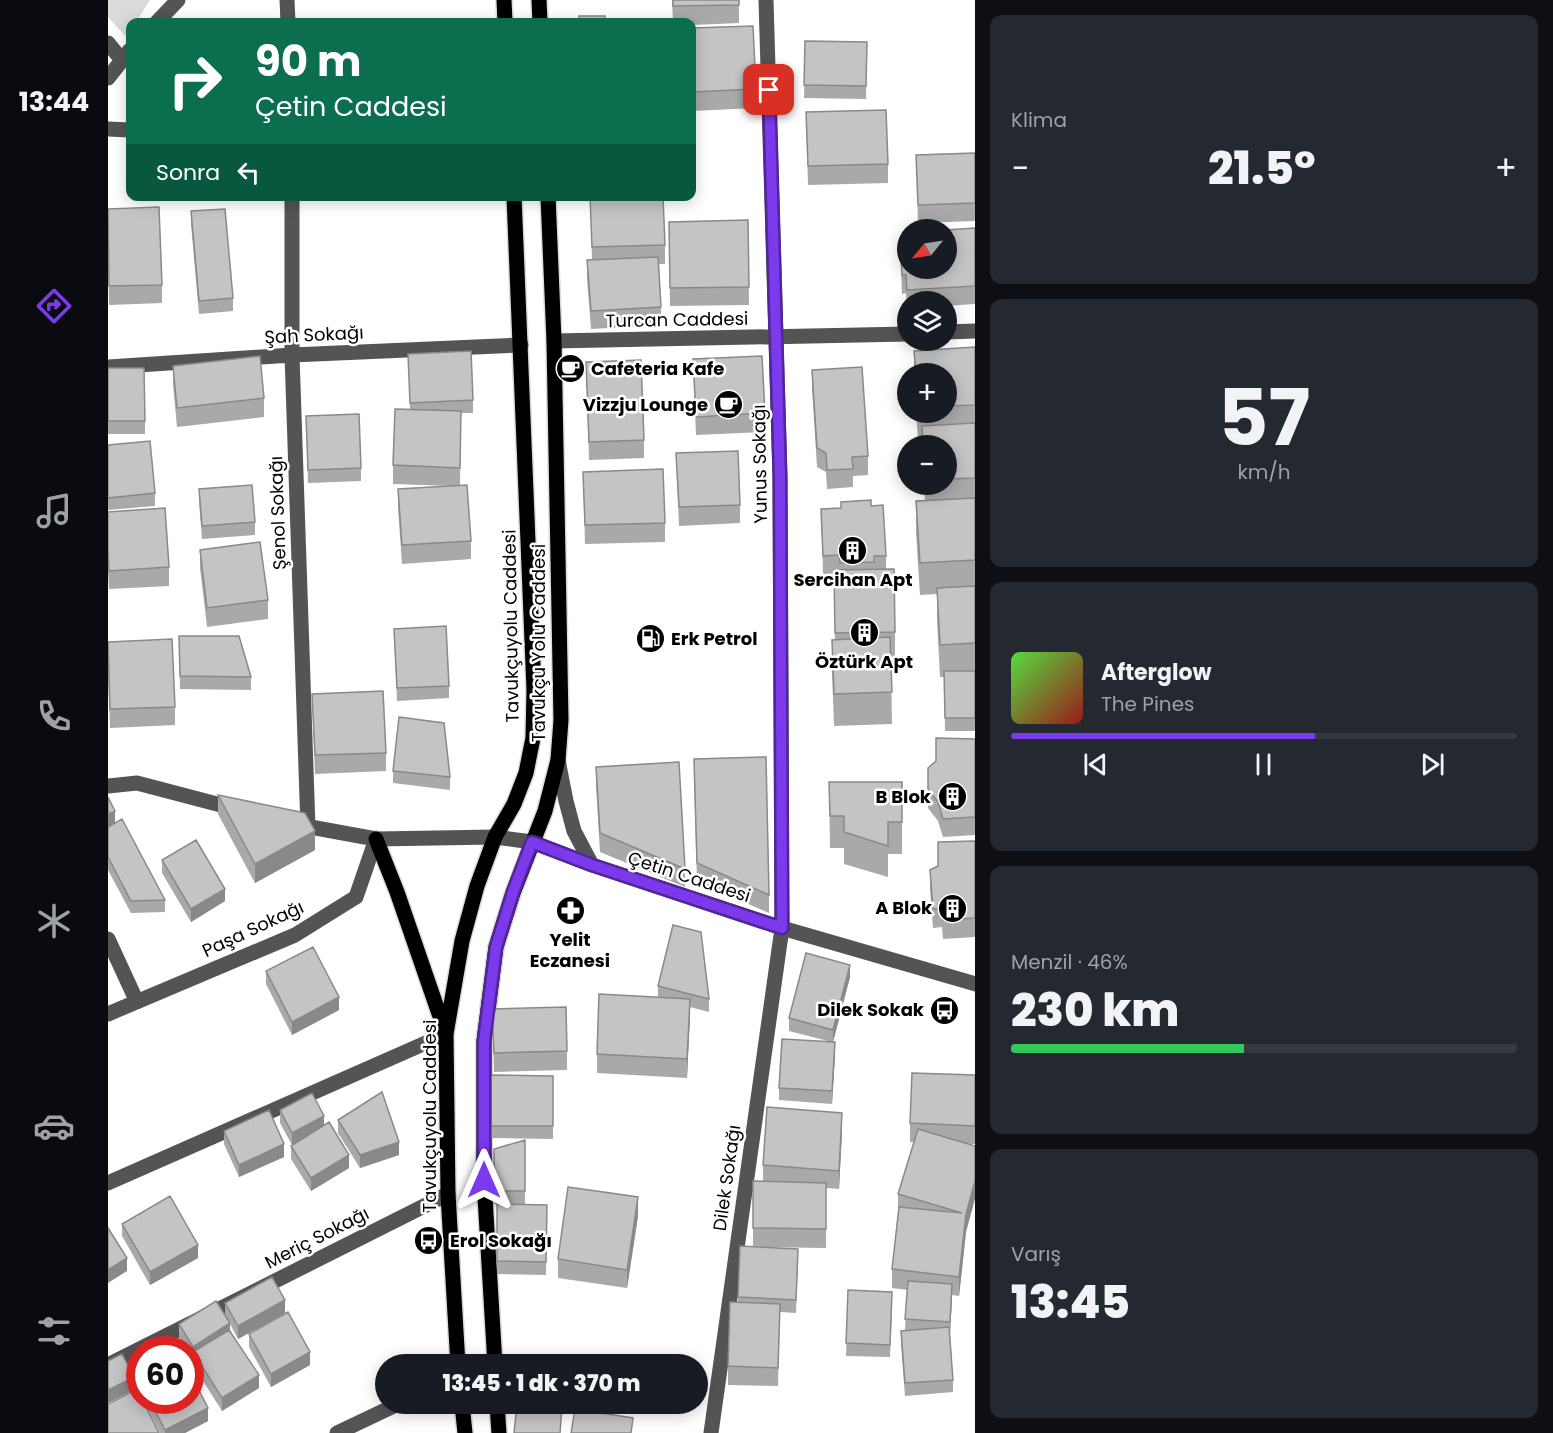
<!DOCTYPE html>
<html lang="tr">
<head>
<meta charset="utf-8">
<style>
  body { margin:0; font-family:Poppins,sans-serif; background:#242831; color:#f1f3f6; height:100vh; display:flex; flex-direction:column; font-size:22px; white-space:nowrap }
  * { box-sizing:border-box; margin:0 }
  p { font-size:20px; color:#9ea1a6 }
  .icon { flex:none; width:33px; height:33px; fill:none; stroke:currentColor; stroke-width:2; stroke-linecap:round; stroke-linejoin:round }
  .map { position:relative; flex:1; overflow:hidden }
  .details { display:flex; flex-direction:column; gap:15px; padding:15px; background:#0d0f14; width:578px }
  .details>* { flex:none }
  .hud { position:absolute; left:18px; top:18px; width:570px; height:183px; border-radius:12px; box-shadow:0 3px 15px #0003; background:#0b6e4f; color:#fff; overflow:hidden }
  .needle { width:39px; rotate:240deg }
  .fabs { position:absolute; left:789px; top:219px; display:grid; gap:12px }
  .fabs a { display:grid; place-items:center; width:60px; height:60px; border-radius:50%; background:#171b24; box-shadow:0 3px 15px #0003; font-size:30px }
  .speed { position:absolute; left:18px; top:1336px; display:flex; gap:12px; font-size:30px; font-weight:700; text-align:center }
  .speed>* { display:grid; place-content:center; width:78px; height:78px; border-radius:50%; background:#171b24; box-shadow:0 3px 15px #0003; line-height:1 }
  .speed .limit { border:9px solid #d22; background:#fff; color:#111 }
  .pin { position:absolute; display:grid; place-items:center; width:51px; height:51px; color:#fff; margin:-26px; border-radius:12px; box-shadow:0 3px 9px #0006 }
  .me { position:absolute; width:66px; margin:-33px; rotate:0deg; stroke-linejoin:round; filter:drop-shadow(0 0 4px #0008) }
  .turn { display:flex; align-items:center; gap:21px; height:126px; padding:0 30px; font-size:27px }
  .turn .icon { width:78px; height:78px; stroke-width:2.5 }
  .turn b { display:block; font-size:42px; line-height:51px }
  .then { display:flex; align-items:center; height:57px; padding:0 30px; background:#0003; gap:12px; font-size:22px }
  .big { font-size:45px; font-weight:800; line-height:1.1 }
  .details .tile { flex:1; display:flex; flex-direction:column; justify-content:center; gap:9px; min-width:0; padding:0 21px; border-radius:12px; background:#242831 }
  .details .dial { align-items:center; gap:0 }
  .dial b { font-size:78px; line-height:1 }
  .song { display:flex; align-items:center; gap:18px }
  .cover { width:72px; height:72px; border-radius:9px; background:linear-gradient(135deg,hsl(110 70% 55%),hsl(0 70% 35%)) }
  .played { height:6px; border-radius:3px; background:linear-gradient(90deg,#7c3aed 60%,#363941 60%) }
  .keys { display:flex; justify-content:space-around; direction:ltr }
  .heat { display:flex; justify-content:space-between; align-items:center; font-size:33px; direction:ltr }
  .charge { height:9px; border-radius:4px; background:linear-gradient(90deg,#34c759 46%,#363941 0) }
  .trip { position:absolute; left:267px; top:1354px; width:333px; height:60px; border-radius:30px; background:#171b24; box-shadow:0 3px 15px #0003; font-weight:800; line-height:60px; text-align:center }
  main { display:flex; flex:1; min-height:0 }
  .tabs { display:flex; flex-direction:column; width:108px; justify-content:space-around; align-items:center; background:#090b0e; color:#9ea1a6 }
  .tabs .icon { width:42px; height:42px }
  .tabs .on { color:#7c3aed }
  .tabs b { font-size:27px; color:#f1f3f6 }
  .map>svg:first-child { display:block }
  .green { fill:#dbdbdb }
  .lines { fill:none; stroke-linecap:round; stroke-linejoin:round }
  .major-casing { stroke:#dbdbdb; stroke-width:18 }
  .minor { stroke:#545454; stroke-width:15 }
  .major { stroke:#000; stroke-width:15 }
  .wall { fill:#a9a9a9 }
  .shaded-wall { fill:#898989 }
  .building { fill:#c4c4c4; stroke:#898989; stroke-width:1.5 }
  .route-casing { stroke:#51269a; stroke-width:15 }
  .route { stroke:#7c3aed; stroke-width:10 }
  .labels { text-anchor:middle; stroke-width:5; stroke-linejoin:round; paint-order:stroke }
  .street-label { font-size:18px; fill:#000; stroke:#fff }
  .poi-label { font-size:18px; font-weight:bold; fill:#000; stroke:#fff; text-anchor:end }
</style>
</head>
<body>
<main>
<nav class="tabs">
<b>13:44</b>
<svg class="icon on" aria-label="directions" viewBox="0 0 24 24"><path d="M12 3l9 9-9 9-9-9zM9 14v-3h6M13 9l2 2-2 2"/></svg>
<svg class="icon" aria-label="music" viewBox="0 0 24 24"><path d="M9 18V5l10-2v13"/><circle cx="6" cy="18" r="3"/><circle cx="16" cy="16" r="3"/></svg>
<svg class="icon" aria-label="phone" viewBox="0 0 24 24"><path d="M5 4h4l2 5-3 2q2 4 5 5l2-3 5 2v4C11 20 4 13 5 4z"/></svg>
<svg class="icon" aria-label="climate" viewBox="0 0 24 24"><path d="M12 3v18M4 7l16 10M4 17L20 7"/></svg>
<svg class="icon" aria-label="car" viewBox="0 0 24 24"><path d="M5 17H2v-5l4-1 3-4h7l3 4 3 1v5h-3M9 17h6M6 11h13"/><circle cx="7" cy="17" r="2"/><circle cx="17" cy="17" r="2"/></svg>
<svg class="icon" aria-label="filters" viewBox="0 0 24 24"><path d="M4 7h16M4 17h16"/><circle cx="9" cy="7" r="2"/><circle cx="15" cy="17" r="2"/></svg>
</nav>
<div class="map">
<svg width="868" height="1433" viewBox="0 0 868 1433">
  <rect width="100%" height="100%" fill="#fff"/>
  <path class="green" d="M0,0H42L28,22H22V32L19,38L0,17Z"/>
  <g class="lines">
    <defs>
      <path id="major" d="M396,0L397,22
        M431,0L432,22
        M268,839L289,892L337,1031
        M350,1365L340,1194L338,1034L354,941L369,886L387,837L406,804L418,773L425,738L426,690L406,196
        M387,1365L376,1180V1041L388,947L405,893L437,811L450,760L453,720L446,341L440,196
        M354,1404L357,1433
        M389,1404L391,1433"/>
    </defs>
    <use href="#major" class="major-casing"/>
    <path class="minor" d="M179,0L180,22
      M49,22L70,0
      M0,43L13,59
      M0,78L22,50
      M0,129L22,130
      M184,196V355L200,828
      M838,332L868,331
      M446,341L800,334
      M0,367L184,355L413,345
      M450,760L458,801L466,831L484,865
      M0,786L29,783L128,809
      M186,824L268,839L387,837L424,842L484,865L674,928L868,984
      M0,939L29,1002
      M0,1014L187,935L248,897L268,839
      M0,1183L338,1034
      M0,1365L340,1194
      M229,1433L290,1404
      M603,1433L674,928L672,477L658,0"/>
    <use href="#major" class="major"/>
  </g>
  <path class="wall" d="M564,0H631V23L584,25V22H565Z
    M584,28L648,89V108L584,111Z
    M697,41L759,42L758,99L696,98Z
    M698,112L780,164V183L700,185Z
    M867,153V221L810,223L808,155Z
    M99,196H132L99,200Z
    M482,196L557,245V264H551L553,307V325L483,329L479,279V260H484Z
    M0,209L54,285V303L1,305Z
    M83,211L125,298V311L91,314L83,224Z
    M640,220L641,305L562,306L561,222Z
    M867,228V304L838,306V302H800L799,308L798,293L794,294L792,242H799Z
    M867,347V731H837L836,677H832L829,620V594L812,595L808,533V501H817L816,484H838V446H814V440H810L808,412H838V374H806V351Z
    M300,354L365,400V413H353L352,485L363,541V559L294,564L290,508V489L344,486L285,484V465L302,409Z
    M585,359L657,413V432L588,435Z
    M478,362L536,440V458L481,460Z
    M65,366L156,398V417L69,427L65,385Z
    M0,368L37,421V434H0Z
    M704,370L760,456V475L745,476V487L719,489L718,472L709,467L704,389Z
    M198,416L253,468V481L200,483Z
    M0,445L47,493V506L0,510Z
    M568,453L632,505V523L571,526Z
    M475,472L557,523V542L477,544Z
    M91,489L147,522V535L94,539L91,502Z
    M733,502L763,506L778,556V569L787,632V664H783L784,724L726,726L724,671V640L727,639L726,574H715L713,509L733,508Z
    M0,512L61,567V586L1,589L0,572Z
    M92,550L160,600V619L99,627L92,568Z
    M286,629L341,686V698L289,701Z
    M71,636L143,677V690L72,689Z
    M0,642L67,707V725L2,728L0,676Z
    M204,694L278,753V771L207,774Z
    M867,739V835L835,837L830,821L820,808V768Z
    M488,767L577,869V887L492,852L488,785Z
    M285,771L342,777V790L285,783Z
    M586,777L661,895V913L589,882Z
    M721,782H794V854H780V877L736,864V848H722Z
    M110,795L207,850L147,883L110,814Z
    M0,797L7,823L57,900V912L23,913L0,870Z
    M867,841V937L835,939L834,927L825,928L822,889V870L830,866Z
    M54,860L117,901L83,922L54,873Z
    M158,971L231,1010L184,1035L158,984Z
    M742,977L725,1042L727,1055L724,1104L671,1100V1088L724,1042L681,1031V1018Z
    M550,986L601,999V1012L582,1007L579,1078L489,1073V1054L550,997Z
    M384,1009L459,1051V1070L386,1072Z
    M383,1075L445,1076V1139L383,1138Z
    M867,1075V1144H862L858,1232L851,1296L844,1295L842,1334L845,1380V1392L797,1396L793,1344V1331L797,1330L799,1290L784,1288V1269L790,1212V1194L806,1142H802V1123Z
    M172,1110L216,1125L241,1168L203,1191L183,1159V1146L184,1145L172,1123Z
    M230,1120L291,1155L252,1168L230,1133Z
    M116,1131L176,1157L131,1177L116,1144Z
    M734,1131L731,1189L718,1188V1248L645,1247V1181H655V1165Z
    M417,1140V1204H386V1149Z
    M389,1204L439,1205L438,1275L389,1274Z
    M530,1216L519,1288L450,1278V1259Z
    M14,1224L90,1258L42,1285L14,1236Z
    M632,1246L690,1262L688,1313L672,1312L670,1386L620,1385V1366L630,1302Z
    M740,1290L784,1305L782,1357L738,1356Z
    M117,1303L177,1313L130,1339L122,1324V1330L151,1388L114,1411L85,1365V1360L82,1355V1350H79L71,1337V1324L117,1316Z
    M141,1334L202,1365L163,1387L141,1347Z
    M36,1401H82L100,1421L77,1433H52Z"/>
  <path class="shaded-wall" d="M7,811V824L0,827V814Z
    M207,831V850L147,883V864Z
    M117,889V901L83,922V909Z
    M742,965V977L725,1042V1030Z
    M231,997V1010L184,1035V1022Z
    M582,999V1018L579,1078V1059Z
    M727,1042V1055L724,1104V1091Z
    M734,1113V1131L731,1189V1171Z
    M216,1116V1129L184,1146V1133Z
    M291,1142V1155L252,1168V1155Z
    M176,1144V1157L131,1177V1165Z
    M241,1155V1168L203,1191V1178Z
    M867,1181V1199L858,1232L851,1296V1277L858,1214Z
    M530,1197V1216L519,1288V1270Z
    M90,1245V1258L42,1285V1272Z
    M19,1258V1271L0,1283V1270Z
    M844,1284V1297L842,1334V1322Z
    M177,1300V1313L130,1339V1326Z
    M122,1323V1336L85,1352V1360V1347Z
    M202,1352V1365L163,1387V1374Z
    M151,1375V1388L114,1411V1398Z
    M26,1377V1390L0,1403V1390Z
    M100,1408V1421L77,1433H57V1430Z"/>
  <path class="building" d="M565,0H631V5L565,6Z
    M471,16H497V22H471Z
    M645,26L648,89L584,92V28Z
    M697,41L759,42L758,86L696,85Z
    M778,110L780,164L700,166L698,112Z
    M867,153V203L810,205L808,155Z
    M482,196H555L557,245L484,247Z
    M51,207L54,285L1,286L0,209Z
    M117,209L125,298L91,301L83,211Z
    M640,220L641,287L562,288L561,222Z
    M867,228V286L799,290L798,275H794L792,242H799L800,239V268H838V230Z
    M550,257L553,307L483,311L479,260Z
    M867,347V405L838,406V374H808L806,351Z
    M363,351L365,400L302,403L300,354Z
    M152,356L156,398L69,408L65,366Z
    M654,356L657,413L588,417L585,359Z
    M533,360L536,440L481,442L478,362Z
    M754,367L760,456L744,457L745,469L719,470L718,453L709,448L704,370Z
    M0,368H36L37,421H0Z
    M287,409L353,411L352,468L285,465Z
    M251,414L253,468L200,470L198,416Z
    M867,423V478L838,479V446H815L814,426Z
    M42,441L47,493L0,498V445Z
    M630,451L632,505L571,507L568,453Z
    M555,469L557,523L477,525L475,472Z
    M144,485L147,522L94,526L91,489Z
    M359,485L363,541L294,545L290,489Z
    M867,498V560L812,563L808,501Z
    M763,500V506L775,505L778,556H766V562L732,563L731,555L715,556L713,509L733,508V502Z
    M57,508L61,567L1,571L0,553V512Z
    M152,542L160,600L99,608L92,550Z
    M786,569L787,632L727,633L726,570Z
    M867,586V643L832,645L829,588Z
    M338,626L341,686L289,688L286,629Z
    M71,636H131L143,677L72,676Z
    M782,637L784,692L726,694L724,640Z
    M64,639L67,707L2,709L0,642Z
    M836,671H867V718H837Z
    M275,691L278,753L207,755L204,694Z
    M291,717L336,723L342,777L285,771Z
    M828,738L867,739V817L835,819L830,802L820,789V768L828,761Z
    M658,757L661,895L589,863L586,759Z
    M571,762L577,869L492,833L488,767Z
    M721,782H794V822H780V846L736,832V816H722Z
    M110,795L197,813L207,831L147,864Z
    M0,797L7,811L0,814Z
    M14,819L57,900L23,901L0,857V827Z
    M88,840L117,889L83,909L54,860Z
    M867,841V918L835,920L834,908L825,909L822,870L830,866V842Z
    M565,925L593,932L601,999L550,986Z
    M205,947L231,997L184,1022L158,971Z
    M698,953L742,965L725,1030L681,1018Z
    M491,994L582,999L579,1059L489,1054Z
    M458,1007L459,1051L386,1053L384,1009Z
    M674,1039L727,1042L724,1091L671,1088Z
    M804,1073L867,1075V1126L802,1123Z
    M383,1075L445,1076V1126H383Z
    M274,1092L291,1142L252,1155L230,1120Z
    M204,1093L216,1116L184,1133L172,1110Z
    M659,1107L734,1113L731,1171L655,1165Z
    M161,1110L176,1144L131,1165L116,1131Z
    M221,1122L241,1155L203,1178L183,1146Z
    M810,1129L867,1146V1181L858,1214L851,1277L784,1269L791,1207L854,1213L790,1194Z
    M417,1140V1191H386V1149Z
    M645,1181L718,1183V1229L645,1228Z
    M460,1187L530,1197L519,1270L450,1259Z
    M62,1196L90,1245L42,1272L14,1224Z
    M389,1204L439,1205L438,1262L389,1261Z
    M0,1228L19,1258L0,1270Z
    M632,1246L690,1249L688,1300L630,1297Z
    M164,1277L177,1300L130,1326L117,1303Z
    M800,1281L844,1284L842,1322L797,1319Z
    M740,1290L784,1292L782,1345L738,1343Z
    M108,1301L122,1323L85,1347L71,1324Z
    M622,1302L672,1304L670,1368L620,1366Z
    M180,1312L202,1352L163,1374L141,1334Z
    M841,1327L845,1380L797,1383L793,1331Z
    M121,1330L151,1375L114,1398L85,1352Z
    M60,1336L68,1350H37Z
    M14,1354L26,1377L0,1390V1361Z
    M82,1373L100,1408L57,1430L42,1401H82Z
    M29,1389L32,1395V1401H35L51,1433H0V1404Z
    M409,1404H436L454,1406L452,1433H406Z
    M467,1409L525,1418L523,1433H463Z"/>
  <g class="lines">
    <defs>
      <path id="route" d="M376,1180V1041L388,947L405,892L424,842L484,865L674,928L672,477L661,90"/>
    </defs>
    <use href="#route" class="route-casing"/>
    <use href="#route" class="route"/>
  </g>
  <defs>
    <symbol id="cafe-disc" viewBox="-11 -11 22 22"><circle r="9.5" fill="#000" stroke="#fff"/><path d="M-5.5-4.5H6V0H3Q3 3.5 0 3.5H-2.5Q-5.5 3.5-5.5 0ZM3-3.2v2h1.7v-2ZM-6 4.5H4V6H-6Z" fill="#fff"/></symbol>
    <symbol id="building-disc" viewBox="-11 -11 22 22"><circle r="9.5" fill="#000" stroke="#fff"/><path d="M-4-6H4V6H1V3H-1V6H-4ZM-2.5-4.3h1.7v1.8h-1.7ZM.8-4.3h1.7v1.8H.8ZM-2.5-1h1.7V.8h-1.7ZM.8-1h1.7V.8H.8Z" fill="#fff"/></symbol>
    <symbol id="fuel-disc" viewBox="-11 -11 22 22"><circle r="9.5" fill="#000" stroke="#fff"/><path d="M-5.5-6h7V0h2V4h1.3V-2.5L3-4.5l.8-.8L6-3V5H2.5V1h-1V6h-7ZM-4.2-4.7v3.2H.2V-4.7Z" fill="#fff"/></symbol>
    <symbol id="pharmacy-disc" viewBox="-11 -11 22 22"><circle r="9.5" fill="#000" stroke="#fff"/><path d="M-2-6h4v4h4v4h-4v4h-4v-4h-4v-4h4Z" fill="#fff"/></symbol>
    <symbol id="bus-disc" viewBox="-11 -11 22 22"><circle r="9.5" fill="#000" stroke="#fff"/><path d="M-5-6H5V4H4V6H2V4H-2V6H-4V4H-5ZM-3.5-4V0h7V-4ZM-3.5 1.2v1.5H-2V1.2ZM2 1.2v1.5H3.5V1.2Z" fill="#fff"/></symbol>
  </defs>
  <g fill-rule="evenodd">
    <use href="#cafe-disc" x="446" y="352" width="33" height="33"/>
    <use href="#cafe-disc" x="604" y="388" width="33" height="33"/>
    <use href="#building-disc" x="728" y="534" width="33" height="33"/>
    <use href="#building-disc" x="740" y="616" width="33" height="33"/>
    <use href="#fuel-disc" x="526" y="622" width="33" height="33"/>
    <use href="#building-disc" x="828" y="780" width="33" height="33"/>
    <use href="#building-disc" x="828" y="892" width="33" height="33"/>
    <use href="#pharmacy-disc" x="446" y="894" width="33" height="33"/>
    <use href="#bus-disc" x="820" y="994" width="33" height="33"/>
    <use href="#bus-disc" x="304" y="1224" width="33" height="33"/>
  </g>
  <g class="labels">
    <g class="street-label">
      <text transform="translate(569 320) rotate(-1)" y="6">Turcan Caddesi</text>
      <text transform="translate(206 335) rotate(-3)" y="6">Şah Sokağı</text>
      <text transform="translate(652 464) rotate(-91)" y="6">Yunus Sokağı</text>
      <text transform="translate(170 513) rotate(-92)" y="6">Şenol Sokağı</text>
      <text transform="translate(403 626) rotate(-91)" y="6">Tavukçuyolu Caddesi</text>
      <text transform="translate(431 643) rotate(-90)" y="6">Tavukçu Yolu Caddesi</text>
      <text transform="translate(581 877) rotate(18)" y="6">Çetin Caddesi</text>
      <text transform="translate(145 929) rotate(-25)" y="6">Paşa Sokağı</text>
      <text transform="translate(322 1116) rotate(-90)" y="6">Tavukçuyolu Caddesi</text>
      <text transform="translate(619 1178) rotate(-82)" y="6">Dilek Sokağı</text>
      <text transform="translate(209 1238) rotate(-27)" y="6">Meriç Sokağı</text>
    </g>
    <g class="poi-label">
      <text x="483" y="375" text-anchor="start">Cafeteria Kafe</text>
      <text x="600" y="411">Vizzju Lounge</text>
      <text x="745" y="586" text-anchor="middle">Sercihan Apt</text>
      <text x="563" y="645" text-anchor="start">Erk Petrol</text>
      <text x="756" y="668" text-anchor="middle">Öztürk Apt</text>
      <text x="823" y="803">B Blok</text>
      <text x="824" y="914">A Blok</text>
      <text x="462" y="946" text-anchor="middle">Yelit<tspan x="462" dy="21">Eczanesi</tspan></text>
      <text x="816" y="1016">Dilek Sokak</text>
      <text x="342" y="1247" text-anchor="start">Erol Sokağı</text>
    </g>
  </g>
</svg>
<div class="fabs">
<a><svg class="needle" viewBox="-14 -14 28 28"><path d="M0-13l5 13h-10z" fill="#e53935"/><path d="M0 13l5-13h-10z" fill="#9ea1a6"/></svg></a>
<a><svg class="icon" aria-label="layers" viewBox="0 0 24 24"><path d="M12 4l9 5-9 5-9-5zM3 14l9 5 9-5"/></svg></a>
<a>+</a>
<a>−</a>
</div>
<div class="speed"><div class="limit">60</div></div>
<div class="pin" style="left:661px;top:90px;background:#d93025"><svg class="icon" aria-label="arrive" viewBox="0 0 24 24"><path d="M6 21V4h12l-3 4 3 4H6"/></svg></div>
<svg class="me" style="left:376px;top:1180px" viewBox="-20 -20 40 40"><path d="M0-17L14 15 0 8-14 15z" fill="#7c3aed" stroke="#fff" stroke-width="4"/></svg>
<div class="trip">13:45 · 1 dk · 370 m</div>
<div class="hud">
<div class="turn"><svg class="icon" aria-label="right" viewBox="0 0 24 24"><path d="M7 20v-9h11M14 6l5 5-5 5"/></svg><div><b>90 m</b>Çetin Caddesi</div></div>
<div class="then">Sonra<svg class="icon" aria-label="left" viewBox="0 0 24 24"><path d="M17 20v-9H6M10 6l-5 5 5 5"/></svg></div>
</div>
</div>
<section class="details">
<div class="tile"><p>Klima</p>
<div class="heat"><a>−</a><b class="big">21.5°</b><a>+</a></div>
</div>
<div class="tile dial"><b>57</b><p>km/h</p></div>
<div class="tile">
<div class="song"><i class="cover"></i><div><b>Afterglow</b><p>The Pines</p></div></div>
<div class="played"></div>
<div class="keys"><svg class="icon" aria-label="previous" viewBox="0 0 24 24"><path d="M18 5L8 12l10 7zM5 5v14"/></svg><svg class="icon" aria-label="pause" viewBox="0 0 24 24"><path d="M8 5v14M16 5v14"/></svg><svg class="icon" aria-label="next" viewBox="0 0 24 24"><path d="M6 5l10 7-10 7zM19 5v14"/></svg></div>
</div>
<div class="tile"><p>Menzil · 46%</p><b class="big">230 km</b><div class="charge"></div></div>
<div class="tile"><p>Varış</p><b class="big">13:45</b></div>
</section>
</main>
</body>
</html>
